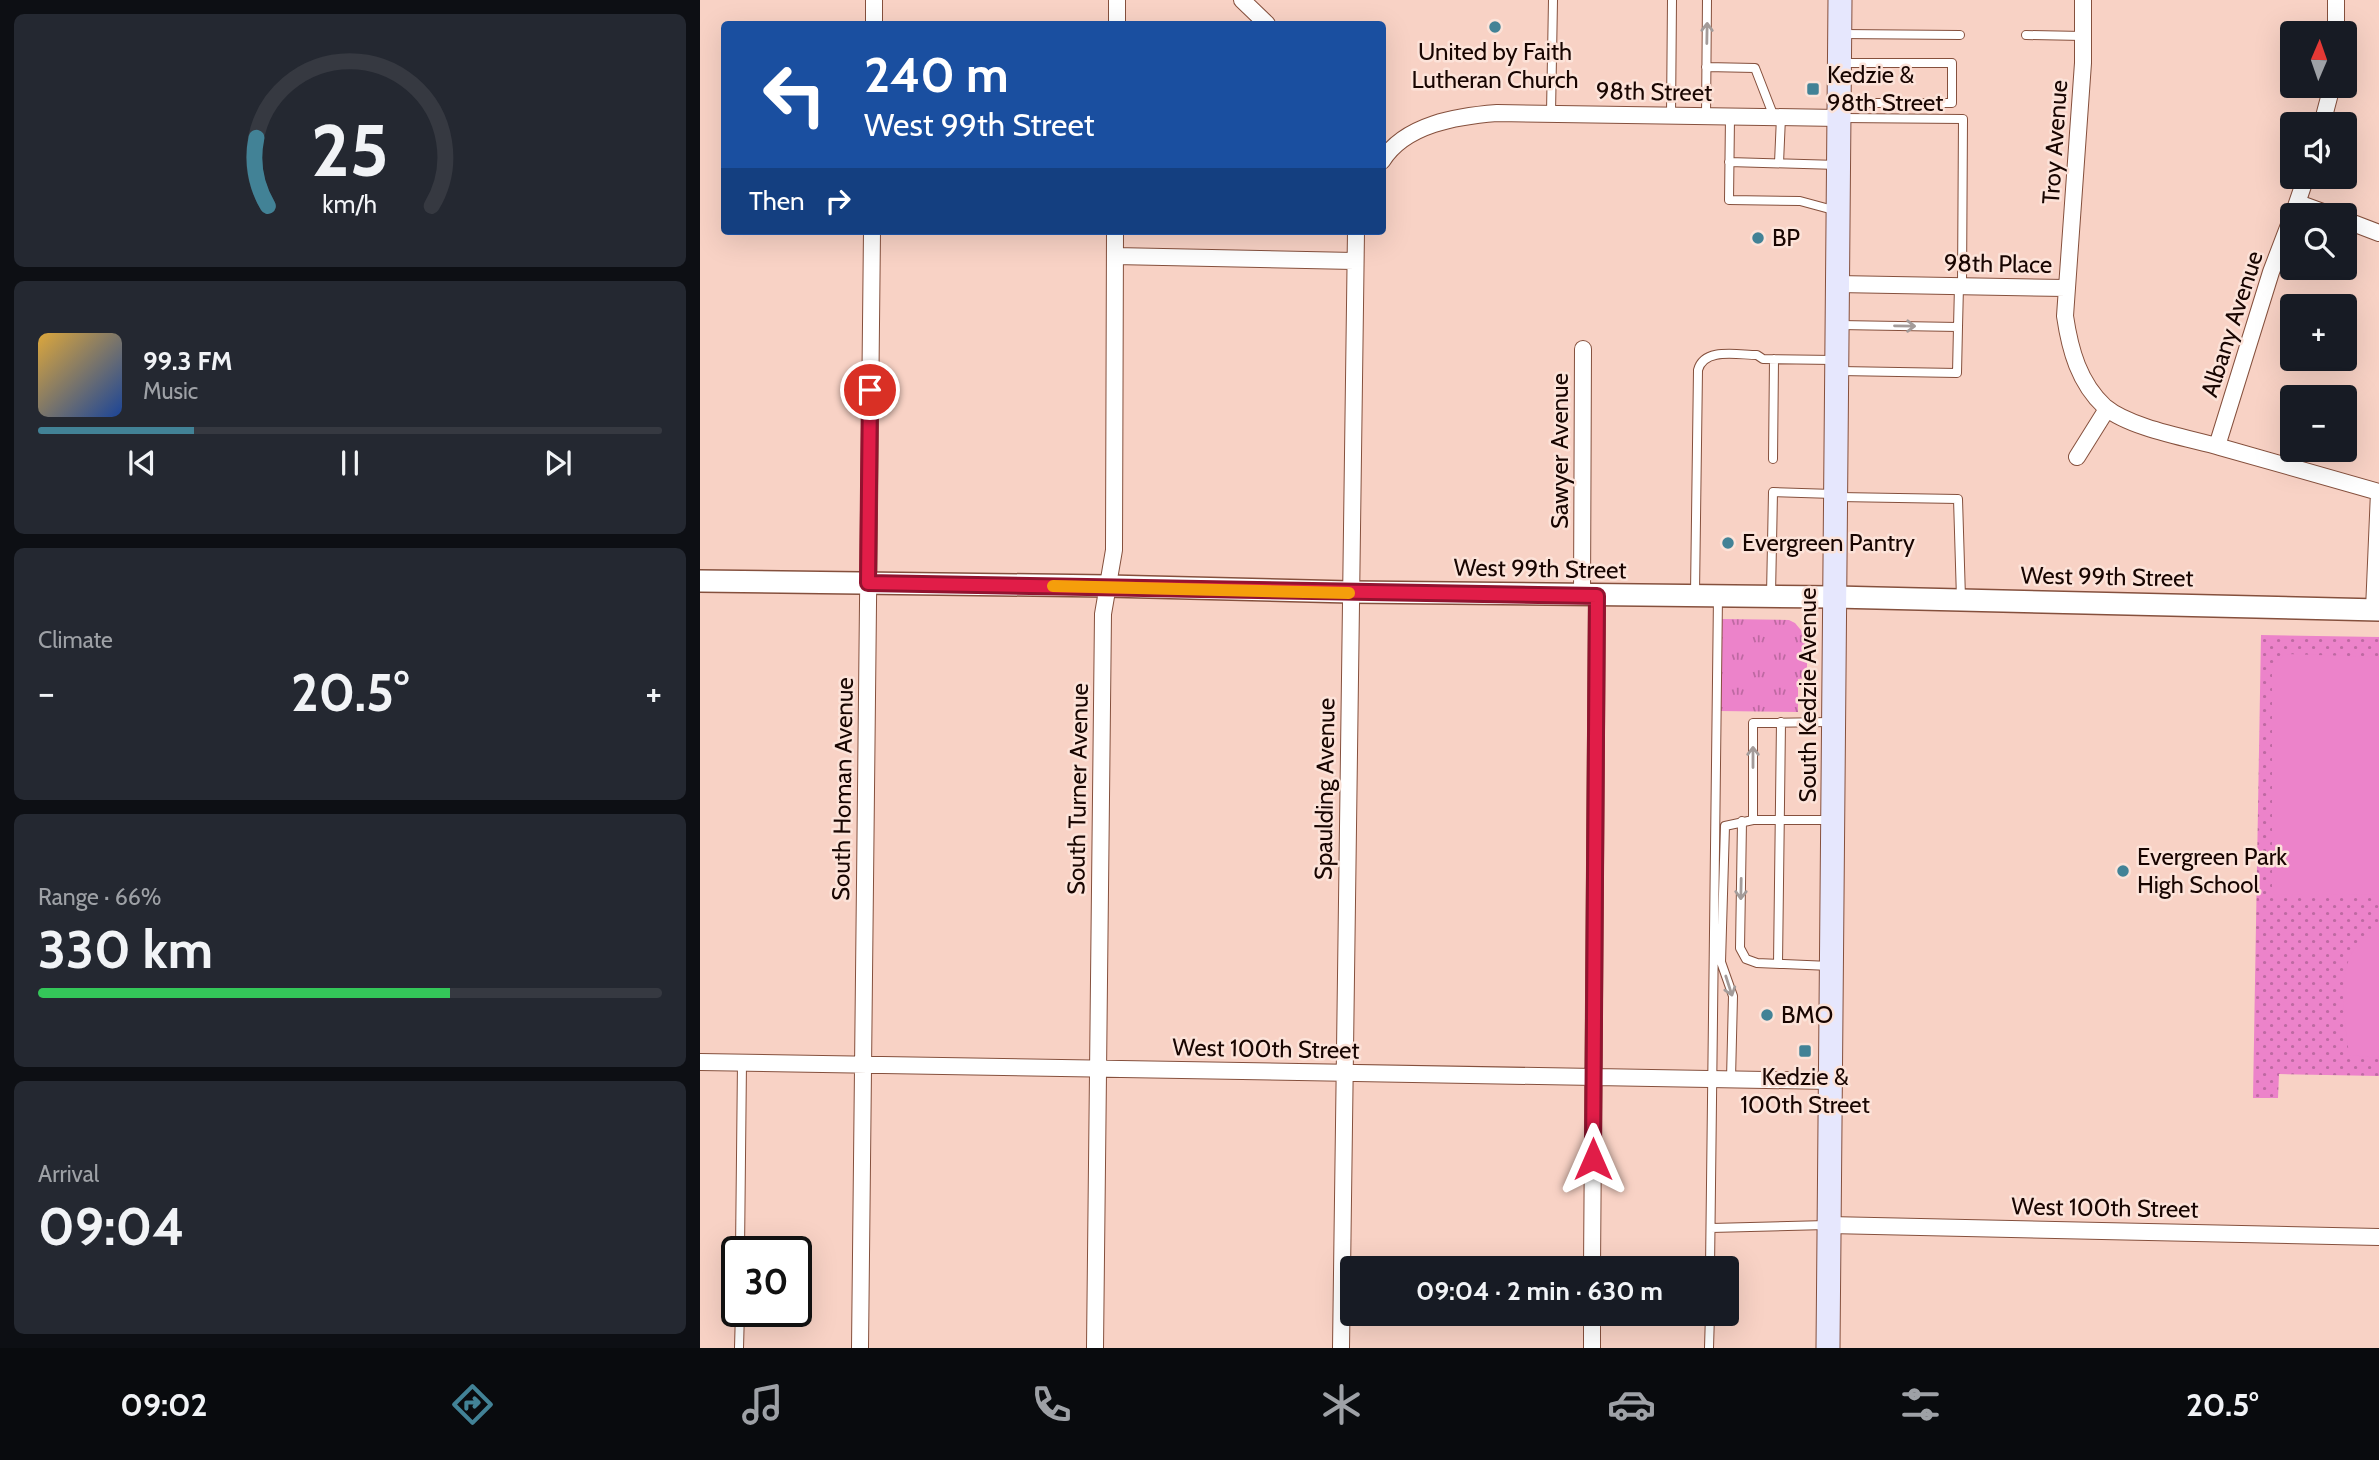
<!DOCTYPE html>
<html lang="en">
<head>
<meta charset="utf-8">
<style>
  body { margin:0; font-family:Cabin,sans-serif; background:#242831; color:#f1f3f6; height:100vh; display:flex; flex-direction:column; font-size:26px; white-space:nowrap }
  * { box-sizing:border-box; margin:0 }
  p { font-size:23px; color:#9ea1a6 }
  .icon { flex:none; width:38px; height:38px; fill:none; stroke:currentColor; stroke-width:2; stroke-linecap:round; stroke-linejoin:round }
  .map { position:relative; flex:1; overflow:hidden }
  .drawer { display:flex; flex-direction:column; gap:14px; padding:14px; background:#0d0f14; width:700px }
  .drawer>* { flex:none }
  .guide { position:absolute; left:21px; top:21px; width:665px; height:214px; border-radius:7px; box-shadow:0 7px 28px #0002; background:#1a4fa0; color:#fff; overflow:hidden }
  .needle { width:46px; rotate:2deg }
  .tools { position:absolute; left:1580px; top:21px; display:grid; gap:14px }
  .tools a { display:grid; place-items:center; width:77px; height:77px; border-radius:7px; background:#171b24; box-shadow:0 7px 28px #0002; font-size:35px }
  .speed { position:absolute; left:21px; top:1236px; display:flex; gap:14px; font-size:35px; font-weight:700; text-align:center }
  .speed>* { display:grid; place-content:center; width:91px; height:91px; border-radius:50%; background:#171b24; box-shadow:0 7px 28px #0002; line-height:1 }
  .speed .limit { border:4px solid #111; border-radius:10px; background:#fff; color:#111 }
  .pin { position:absolute; display:grid; place-items:center; width:60px; height:60px; color:#fff; margin:-30px; border:4px solid #fff; border-radius:50%; box-shadow:0 2px 7px #0007 }
  .me { position:absolute; width:77px; margin:-38px; rotate:0deg; stroke-linejoin:round; filter:drop-shadow(0 0 5px #0008) }
  .turn { display:flex; align-items:center; gap:24px; height:147px; padding:0 28px; font-size:32px }
  .turn .icon { width:91px; height:91px; stroke-width:2.5 }
  .turn b { display:block; font-size:49px; line-height:60px }
  .then { display:flex; align-items:center; height:66px; padding:0 28px; background:#0003; gap:14px; font-size:26px }
  .big { font-size:52px; font-weight:700; line-height:1.1 }
  .drawer .card { flex:1; display:flex; flex-direction:column; justify-content:center; gap:10px; min-width:0; padding:0 24px; border-radius:10px; background:#242831 }
  .drawer .dial { align-items:center; gap:0 }
  .dial svg { height:182px; overflow:visible; fill:none; stroke:#363941; stroke-width:7; stroke-linecap:round; text-anchor:middle }
  .dial text { fill:#f1f3f6; stroke:none }
  .song { display:flex; align-items:center; gap:21px }
  .cover { width:84px; height:84px; border-radius:10px; background:linear-gradient(135deg,hsl(40 70% 55%),hsl(220 70% 35%)) }
  .played { height:7px; border-radius:4px; background:linear-gradient(90deg,#428296 25%,#363941 25%) }
  .keys { display:flex; justify-content:space-around; direction:ltr }
  .heat { display:flex; justify-content:space-between; align-items:center; font-size:38px; direction:ltr }
  .charge { height:10px; border-radius:5px; background:linear-gradient(90deg,#34c759 66%,#363941 0) }
  .trip { position:absolute; left:640px; top:1256px; width:399px; height:70px; border-radius:7px; background:#171b24; box-shadow:0 7px 28px #0002; font-weight:700; line-height:70px; text-align:center }
  .menu { display:flex; height:112px; justify-content:space-around; align-items:center; background:#090b0e; color:#9ea1a6 }
  .menu .icon { width:49px; height:49px }
  .menu .selected { color:#428296 }
  .menu b { font-size:32px; color:#f1f3f6 }
  main { display:flex; flex:1; min-height:0 }
  .map>svg:first-child { display:block }
  .grass { fill:url(#grass-tufts) }
  .park { fill:url(#park-dots) }
  .pitch { fill:#ec83ca }
  .lines { fill:none; stroke-linecap:round; stroke-linejoin:round }
  .service-casing { stroke:#85503d; stroke-width:10 }
  .minor-casing { stroke:#85503d; stroke-width:18 }
  .tertiary-casing { stroke:#85503d; stroke-width:24 }
  .secondary-casing { stroke:#85503d; stroke-width:25 }
  .service { stroke:#fff; stroke-width:8 }
  .minor { stroke:#fff; stroke-width:16 }
  .tertiary { stroke:#fff; stroke-width:21 }
  .secondary { stroke:#e6e7fd; stroke-width:23 }
  .oneway { stroke:#a39b99 }
  .route-casing { stroke:#92132f; stroke-width:18 }
  .route { stroke:#e11d48; stroke-width:12 }
  .slow { stroke:#f59e0b; stroke-width:12 }
  .poi-dot { fill:#428296; stroke:#fce3d9; stroke-width:2.5 }
  .labels { text-anchor:middle; stroke-width:5; stroke-linejoin:round; paint-order:stroke }
  .poi-label { font-size:24px; fill:#180501; stroke:#fce3d9; text-anchor:start }
  .street-label { font-size:24px; fill:#180501; stroke:#fce3d9 }
</style>
</head>
<body>
<main>
<section class="drawer">
<div class="card dial"><svg viewBox="0 0 100 80">
<path d="M14 69A42 42 0 1 1 86 69"/>
<path d="M14 69A42 42 0 0 1 9 39" stroke="#428296"/>
<text x="50" y="56" font-size="32" font-weight="700">25</text>
<text x="50" y="72" font-size="11">km/h</text>
</svg></div>
<div class="card">
<div class="song"><i class="cover"></i><div><b>99.3 FM</b><p>Music</p></div></div>
<div class="played"></div>
<div class="keys"><svg class="icon" aria-label="previous" viewBox="0 0 24 24"><path d="M18 5L8 12l10 7zM5 5v14"/></svg><svg class="icon" aria-label="pause" viewBox="0 0 24 24"><path d="M8 5v14M16 5v14"/></svg><svg class="icon" aria-label="next" viewBox="0 0 24 24"><path d="M6 5l10 7-10 7zM19 5v14"/></svg></div>
</div>
<div class="card"><p>Climate</p>
<div class="heat"><a>−</a><b class="big">20.5°</b><a>+</a></div>
</div>
<div class="card"><p>Range · 66%</p><b class="big">330 km</b><div class="charge"></div></div>
<div class="card"><p>Arrival</p><b class="big">09:04</b></div>
</section>
<div class="map">
<svg width="1679" height="1348" viewBox="0 0 1679 1348">
  <defs>
    <pattern id="grass-tufts" width="24" height="20" patternUnits="userSpaceOnUse" patternTransform="scale(1.75)"><rect width="24" height="20" fill="#ec83ca"/><path d="M3 7l-1-3M5 7V3M7 7l1-3M15 17l-1-3M17 17v-4M19 17l1-3" fill="none" stroke="#be69a2"/></pattern>
    <pattern id="park-dots" width="8" height="8" patternUnits="userSpaceOnUse" patternTransform="scale(1.75)"><rect width="8" height="8" fill="#ec83ca"/><path d="M2 2h.1M6 6h.1" fill="none" stroke="#be69a2" stroke-width="1.8" stroke-linecap="round"/></pattern>
  </defs>
  <rect width="100%" height="100%" fill="#f8d2c5"/>
  <path class="grass" d="M1021,619L1089,620L1095,623L1105,635L1107,643V678L1098,679V712L1020,711Z"/>
  <path class="park" d="M1561,635L1679,637V1076L1579,1074L1578,1098H1553Z"/>
  <path class="pitch" d="M1584,654L1679,657V894L1572,895V667Z
    M1679,926V1058L1649,1055C1644,1009 1630,953 1679,926Z"/>
  <g class="lines">
    <defs>
      <path id="service" d="M1142,34L1260,35
        M1326,35L1383,36
        M1006,67L1055,68L1074,117
        M1142,103H1252V63H1142
        M851,113L853,0
        M971,116L972,0
        M1006,116L1007,0
        M1030,117L1029,200L1100,201L1137,211
        M1142,118L1263,119L1262,286
        M1029,162L1138,165
        M1079,163L1081,117
        M1140,325L1258,327L1257,373L1140,371
        M1258,327L1259,286
        M1073,459L1074,359
        M1139,497L1258,499L1261,598
        M995,593L998,370C1004,347 1038,355 1057,355L1063,359L1134,360
        M1071,595L1073,492L1133,494
        M1053,820V723L1131,722
        M1042,821L1040,948L1046,959L1057,963L1130,966
        M1078,964L1081,722
        M1031,1079L1033,996L1021,962L1025,826L1053,820H1130
        M1011,1228L1127,1225
        M40,1251L42,1062
        M1010,1269L1018,596
        M39,1348L40,1311
        M1009,1348L1010,1314"/>
      <path id="minor" d="M542,0L567,24
        M1383,0V63L1365,316C1370,350 1379,383 1405,407C1430,428 1488,438 1520,447C1573,462 1626,477 1679,492
        M174,24V0
        M417,24V0
        M1636,33V0
        M1622,124L1632,86
        M682,161C705,124 758,116 797,113L1139,118
        M1598,203L1631,215
        M1593,215L1606,177
        M1645,220L1679,233
        M415,256L654,261
        M1137,284L1366,288
        M1517,446L1571,272L1592,217
        M1377,457L1407,409
        M882,596L883,349
        M1674,610L1679,492
        M0,1062L1131,1081
        M1129,1225L1679,1237
        M892,1269L897,596
        M160,1348L172,231
        M395,1348L403,614L414,550L415,231
        M641,1348L656,231
        M892,1348V1314"/>
      <path id="tertiary" d="M0,581L408,586L650,592L1135,597L1679,610"/>
      <path id="secondary" d="M1128,1348L1140,0"/>
    </defs>
    <use href="#service" class="service-casing"/>
    <use href="#minor" class="minor-casing"/>
    <use href="#tertiary" class="tertiary-casing"/>
    <use href="#secondary" class="secondary-casing"/>
    <use href="#service" class="service"/>
    <use href="#minor" class="minor"/>
    <use href="#tertiary" class="tertiary"/>
    <use href="#secondary" class="secondary"/>
  </g>
  <defs><path id="oneway-shaft" d="M-6 0H5M1.5-3L5.5 0L1.5 3" fill="none" stroke-width="1.6" stroke-linecap="round" stroke-linejoin="round" transform="scale(1.75)"/></defs>
  <g class="oneway">
    <use href="#oneway-shaft" transform="translate(1007 33) rotate(-89)"/>
    <use href="#oneway-shaft" transform="translate(1205 326) rotate(1)"/>
    <use href="#oneway-shaft" transform="translate(1053 757) rotate(-90)"/>
    <use href="#oneway-shaft" transform="translate(1041 889) rotate(91)"/>
    <use href="#oneway-shaft" transform="translate(1029 986) rotate(72)"/>
  </g>
  <g class="lines">
    <defs>
      <path id="route" d="M170,390L168,583L897,596L893,1159"/>
    </defs>
    <use href="#route" class="route-casing"/>
    <use href="#route" class="route"/>
    <path class="slow" d="M353,586L649,593"/>
  </g>
  <g class="poi-dot">
    <circle cx="795" cy="27" r="7"/>
    <rect x="1106" y="82" width="14" height="14" rx="3.5"/>
    <circle cx="1058" cy="238" r="7"/>
    <circle cx="1028" cy="543" r="7"/>
    <circle cx="1423" cy="871" r="7"/>
    <circle cx="1067" cy="1015" r="7"/>
    <rect x="1098" y="1044" width="14" height="14" rx="3.5"/>
  </g>
  <g class="labels">
    <g class="poi-label">
      <text x="795" y="60" text-anchor="middle">United by Faith<tspan x="795" dy="28">Lutheran Church</tspan></text>
      <text x="1127" y="83">Kedzie &amp;<tspan x="1127" dy="28">98th Street</tspan></text>
      <text x="1072" y="246">BP</text>
      <text x="1042" y="551">Evergreen Pantry</text>
      <text x="1437" y="865">Evergreen Park<tspan x="1437" dy="28">High School</tspan></text>
      <text x="1081" y="1023">BMO</text>
      <text x="1105" y="1085" text-anchor="middle">Kedzie &amp;<tspan x="1105" dy="28">100th Street</tspan></text>
    </g>
    <g class="street-label">
      <text transform="translate(954 92) rotate(1)" y="8">98th Street</text>
      <text transform="translate(1355 142) rotate(-86)" y="8">Troy Avenue</text>
      <text transform="translate(1298 264) rotate(1)" y="8">98th Place</text>
      <text transform="translate(1532 324) rotate(-72)" y="8">Albany Avenue</text>
      <text transform="translate(860 451) rotate(-90)" y="8">Sawyer Avenue</text>
      <text transform="translate(840 569) rotate(1)" y="8">West 99th Street</text>
      <text transform="translate(1407 577) rotate(1)" y="8">West 99th Street</text>
      <text transform="translate(1108 695) rotate(-90)" y="8">South Kedzie Avenue</text>
      <text transform="translate(143 789) rotate(-89)" y="8">South Homan Avenue</text>
      <text transform="translate(378 789) rotate(-89)" y="8">South Turner Avenue</text>
      <text transform="translate(625 789) rotate(-89)" y="8">Spaulding Avenue</text>
      <text transform="translate(566 1049) rotate(1)" y="8">West 100th Street</text>
      <text transform="translate(1405 1208) rotate(1)" y="8">West 100th Street</text>
    </g>
  </g>
</svg>
<div class="tools">
<a><svg class="needle" viewBox="-14 -14 28 28"><path d="M0-13l5 13h-10z" fill="#e53935"/><path d="M0 13l5-13h-10z" fill="#9ea1a6"/></svg></a>
<a><svg class="icon" aria-label="sound" viewBox="0 0 24 24"><path d="M4 9h4l5-4v14l-5-4H4zM17 9q2 3 0 6"/></svg></a>
<a><svg class="icon" aria-label="search" viewBox="0 0 24 24"><circle cx="10" cy="10" r="6"/><path d="M15 15l6 6"/></svg></a>
<a>+</a>
<a>−</a>
</div>
<div class="speed"><div class="limit">30</div></div>
<div class="pin" style="left:170px;top:390px;background:#d93025"><svg class="icon" aria-label="arrive" viewBox="0 0 24 24"><path d="M6 21V4h12l-3 4 3 4H6"/></svg></div>
<svg class="me" style="left:893px;top:1159px" viewBox="-20 -20 40 40"><path d="M0-17L14 15 0 8-14 15z" fill="#e11d48" stroke="#fff" stroke-width="4"/></svg>
<div class="trip">09:04 · 2 min · 630 m</div>
<div class="guide">
<div class="turn"><svg class="icon" aria-label="left" viewBox="0 0 24 24"><path d="M17 20v-9H6M10 6l-5 5 5 5"/></svg><div><b>240 m</b>West 99th Street</div></div>
<div class="then">Then<svg class="icon" aria-label="right" viewBox="0 0 24 24"><path d="M7 20v-9h11M14 6l5 5-5 5"/></svg></div>
</div>
</div>
</main>
<nav class="menu">
<b>09:02</b>
<svg class="icon selected" aria-label="directions" viewBox="0 0 24 24"><path d="M12 3l9 9-9 9-9-9zM9 14v-3h6M13 9l2 2-2 2"/></svg>
<svg class="icon" aria-label="music" viewBox="0 0 24 24"><path d="M9 18V5l10-2v13"/><circle cx="6" cy="18" r="3"/><circle cx="16" cy="16" r="3"/></svg>
<svg class="icon" aria-label="phone" viewBox="0 0 24 24"><path d="M5 4h4l2 5-3 2q2 4 5 5l2-3 5 2v4C11 20 4 13 5 4z"/></svg>
<svg class="icon" aria-label="climate" viewBox="0 0 24 24"><path d="M12 3v18M4 7l16 10M4 17L20 7"/></svg>
<svg class="icon" aria-label="car" viewBox="0 0 24 24"><path d="M5 17H2v-5l4-1 3-4h7l3 4 3 1v5h-3M9 17h6M6 11h13"/><circle cx="7" cy="17" r="2"/><circle cx="17" cy="17" r="2"/></svg>
<svg class="icon" aria-label="filters" viewBox="0 0 24 24"><path d="M4 7h16M4 17h16"/><circle cx="9" cy="7" r="2"/><circle cx="15" cy="17" r="2"/></svg>
<b>20.5°</b>
</nav>
</body>
</html>
